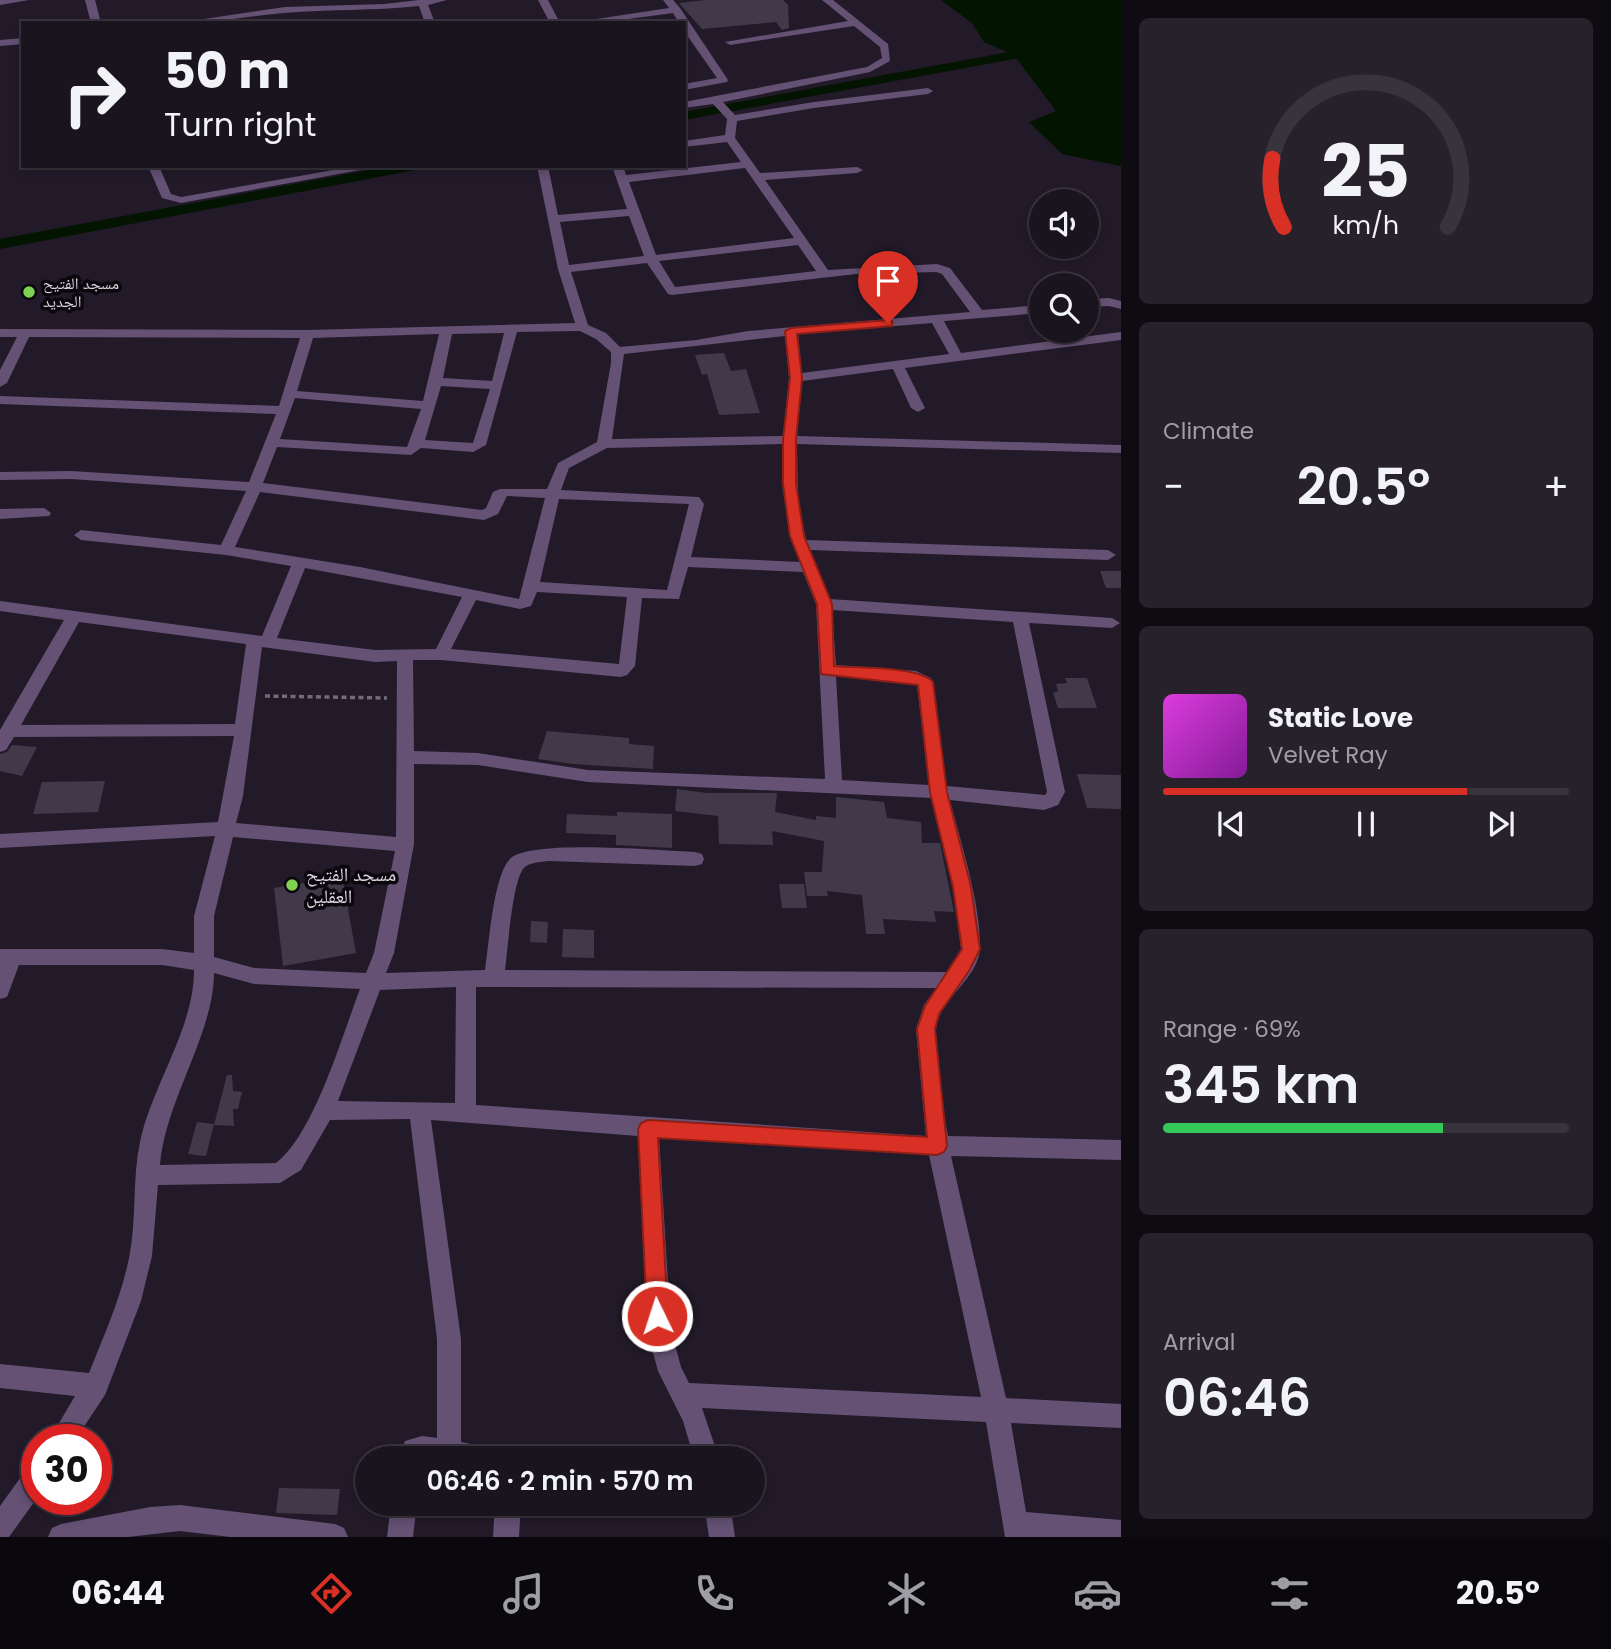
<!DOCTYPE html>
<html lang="en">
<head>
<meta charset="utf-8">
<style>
  body { margin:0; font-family:Poppins,"Noto Naskh Arabic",sans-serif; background:#27212c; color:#f1f3f6; height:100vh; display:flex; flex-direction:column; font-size:26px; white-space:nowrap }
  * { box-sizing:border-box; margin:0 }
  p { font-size:23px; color:#9f9ea4 }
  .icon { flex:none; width:38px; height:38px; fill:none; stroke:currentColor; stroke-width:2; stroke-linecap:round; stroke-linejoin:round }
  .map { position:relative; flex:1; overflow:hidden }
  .drawer { display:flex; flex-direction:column; gap:18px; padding:18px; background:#0e0b11; width:490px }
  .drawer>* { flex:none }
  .hud { position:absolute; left:21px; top:21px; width:665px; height:147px; border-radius:0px; box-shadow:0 4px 10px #0003,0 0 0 2px #38333d; background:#1a141f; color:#f1f3f6; overflow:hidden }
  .tools { position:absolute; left:1029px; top:189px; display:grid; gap:14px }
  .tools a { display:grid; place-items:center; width:70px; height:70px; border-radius:50%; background:#1a141f; box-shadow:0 4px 10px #0003,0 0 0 2px #38333d; font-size:35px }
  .speed { position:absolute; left:21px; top:1424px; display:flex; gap:14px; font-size:35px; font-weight:700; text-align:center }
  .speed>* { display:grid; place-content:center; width:91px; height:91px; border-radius:50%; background:#1a141f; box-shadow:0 4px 10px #0003,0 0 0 2px #38333d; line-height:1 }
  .speed .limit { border:10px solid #d22; background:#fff; color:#111 }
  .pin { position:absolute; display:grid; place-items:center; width:60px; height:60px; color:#fff; margin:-72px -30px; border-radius:50% 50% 50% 0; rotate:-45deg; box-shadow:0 0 7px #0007 }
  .pin .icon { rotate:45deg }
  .me { position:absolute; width:77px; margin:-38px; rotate:356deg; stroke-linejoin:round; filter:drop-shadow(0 0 5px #0008) }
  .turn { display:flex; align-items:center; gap:24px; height:147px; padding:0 28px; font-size:32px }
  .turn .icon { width:91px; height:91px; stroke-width:2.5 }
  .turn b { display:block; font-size:49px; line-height:60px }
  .big { font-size:52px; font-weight:600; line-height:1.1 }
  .drawer .card { flex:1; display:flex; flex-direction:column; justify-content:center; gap:10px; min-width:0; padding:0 24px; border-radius:10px; background:#27212c }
  .drawer .dial { align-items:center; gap:0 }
  .dial svg { height:182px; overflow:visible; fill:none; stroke:#38333d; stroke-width:7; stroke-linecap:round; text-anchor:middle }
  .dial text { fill:#f1f3f6; stroke:none }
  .song { display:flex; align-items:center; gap:21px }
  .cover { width:84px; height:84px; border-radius:10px; background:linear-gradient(135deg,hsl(300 70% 55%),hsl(290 70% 35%)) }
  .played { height:7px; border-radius:4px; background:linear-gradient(90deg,#d93025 75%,#38333d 75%) }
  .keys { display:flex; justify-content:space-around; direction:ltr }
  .heat { display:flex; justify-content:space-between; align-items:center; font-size:38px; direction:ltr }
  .charge { height:10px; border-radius:5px; background:linear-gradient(90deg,#34c759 69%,#38333d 0) }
  .trip { position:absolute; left:355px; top:1446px; width:410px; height:70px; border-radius:35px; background:#1a141f; box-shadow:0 4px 10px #0003,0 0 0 2px #38333d; font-weight:600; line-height:70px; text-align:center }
  .menu { display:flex; height:112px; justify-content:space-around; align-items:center; background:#0a080c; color:#9f9ea4 }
  .menu .icon { width:49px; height:49px }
  .menu .current { color:#d93025 }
  .menu b { font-size:32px; color:#f1f3f6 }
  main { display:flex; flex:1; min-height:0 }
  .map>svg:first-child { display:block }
  .water { fill:#031400 }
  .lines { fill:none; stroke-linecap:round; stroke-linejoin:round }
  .canal { fill:#031400; fill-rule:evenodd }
  .building { fill:#413849 }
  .path { stroke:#726b78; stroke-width:3.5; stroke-dasharray:5 3.5; stroke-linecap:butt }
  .minor { fill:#645174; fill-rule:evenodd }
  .route { fill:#d93025; stroke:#8d1f18; stroke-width:2 }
  .poi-dot { fill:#80d051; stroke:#0a070d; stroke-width:2.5 }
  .labels { text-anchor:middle; stroke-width:7; stroke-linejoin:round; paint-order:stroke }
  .far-poi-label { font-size:16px; fill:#dcd6e1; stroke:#0a070d; text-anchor:start }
  .poi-label { font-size:19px; fill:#dcd6e1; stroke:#0a070d; text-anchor:start }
</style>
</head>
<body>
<main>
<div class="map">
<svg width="1121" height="1537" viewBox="0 0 1121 1537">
  <rect width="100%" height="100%" fill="#221a29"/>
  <path class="water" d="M941,0H1121V166L1062,154L1029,122L1056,111L1014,55L984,42L972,23Z"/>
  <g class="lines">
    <path class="canal" d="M1014,51L1019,52V58L684,120V112Z
      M391,166H422L415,170L0,249V239Z"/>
  </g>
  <path class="building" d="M705,0H783L788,5L789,28L782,30L776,22L702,29L679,3Z
    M724,353L731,371L746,369L760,413L719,415L707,374L702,375L695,355Z
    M1100,571H1121V588H1106Z
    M1065,678H1087L1097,708H1058L1053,693L1058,691L1056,684L1067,683Z
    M547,731L629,738V744L654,746L653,769L573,764L538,759Z
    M12,745L37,747L22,776L0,771V754L7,752Z
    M1077,774L1121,775V809L1087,808Z
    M105,781L98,812L33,814L42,782Z
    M677,789L707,793H777L775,812L816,820V816L836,818V797L884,802L887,818L921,822L922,843H940L954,912L934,911L936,922L883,919L885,934H866L862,895L827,891L828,896H807L804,872H822L824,841L772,831L773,845L719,844L718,816L675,811Z
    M617,812L672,814V848L616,845V835L566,833L567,814L617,816Z
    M342,876L356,953L283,966L274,888Z
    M779,884H804L807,908H782Z
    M531,921L548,922L547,943L530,942Z
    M563,929L594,930V958L562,957Z
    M227,1075H232L233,1091L242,1092L238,1109H233L234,1126L214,1125Z
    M197,1122L214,1124L206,1156L188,1154Z
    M279,1488L340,1489L337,1515L276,1513Z"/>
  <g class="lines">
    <path class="path" d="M265,696L387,698"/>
    <path class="minor" d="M0,0H29L0,5Z
      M85,0H95L101,23H91Z
      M419,0H447L428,5L435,23H425L419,6C374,11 329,9 284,13C248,16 214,23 177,23L285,7L384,4Z
      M538,0H548L560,23H550Z
      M663,0H673L680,8L728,80L727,82L684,90V84L717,78L684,31V23H679L673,13L599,23H570L669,8Z
      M822,0H833L888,44L890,61L870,72L723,102L735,115L814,102L928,88L933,91L928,94L814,108L737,121L735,138L760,173L857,167L863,170L857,173L765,180L828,270L937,264L950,268L982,310L1041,305V313L944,321L961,353L1121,332V340L905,368L925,408L918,412L911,408L893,369L802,381L797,436L1121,445V453L797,444L798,500L806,540L1108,550L1116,555L1108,560L810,550L830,599L1112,618L1120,623L1112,628L1029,623L1065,792L1058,805L1044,810L950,800C961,844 980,901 980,946C981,972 950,993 940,1015C927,1043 943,1105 948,1136L1121,1140V1160L951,1156L1006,1398L1121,1404V1428L1011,1423L1026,1512L1121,1520V1537H1005L986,1422L702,1408L719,1458H694L683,1421L658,1371L647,1330L638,1136L431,1120L461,1339V1442L495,1449L498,1458H398L405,1441L422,1436L437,1438V1339L410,1119L330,1120L301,1170L280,1183L158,1185L152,1256L141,1301L105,1395L75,1440H49L75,1396L0,1388V1364L89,1373C104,1335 121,1298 129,1258C137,1219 132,1179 140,1142C152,1085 194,1029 194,970L162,965H19L7,997L0,999V949H162L194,953V916L215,836L0,848V834L218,822L234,736L14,737L6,750L0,752V730L64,620L0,611V601L262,636L291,566L226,555L81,540L74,535L81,530L221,545L246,491L71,479L0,480V472L71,471L249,482L276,414L0,404V396L279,406L300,338L29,337L7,383L0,387V370L17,337H0V329L308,330L575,323L558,269L537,166H548L558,215L627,209L612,166H623L626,175L741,162L727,142L684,147V141L725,135L727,119L713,104L684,108V102L867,67L882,58L880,47L854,26L730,45L725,42L848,21ZM745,168L794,238L656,255L629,182ZM629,216L644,256L569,265L560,222ZM798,245L816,271L675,287L659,261ZM647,263L668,294L672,295L856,274L936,272L942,274L970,312L748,331L696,340L620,347L606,333L588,325L571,272ZM932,323L949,354L802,373L798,334ZM580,331L596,339L611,352V363L597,442L558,463L547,489H500L493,492L486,508L482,510L263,483L277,447L411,455L421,448L473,452L486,445L517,332ZM504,333L492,381L443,378L452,334ZM439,334L423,401L297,391L313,338ZM785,336L789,378L783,436L612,439L624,354ZM441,386L490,389L473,443L425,440ZM295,398L421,409L407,447L280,439ZM783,444C784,486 784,523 800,562L691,557L704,504L699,497L561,490L569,468L607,448ZM260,492L484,520L498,514L507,496L545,498L519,599L360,567L235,547ZM559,499L689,504L667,590L540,582ZM688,567L803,572L816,604L825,779L588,770L478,753L414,751L413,660H441L621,677L627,675L635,666L642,598L679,599ZM305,568L462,597L436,649L375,650L277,638ZM537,592L627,597L619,664L451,649L476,600L520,609L531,606ZM832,610L1013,622L1047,792L1045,795L947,786L931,678L916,671L836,665ZM79,622L246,644L235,724L21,725ZM262,647L375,662L397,661L396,837L236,823L243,796ZM836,676L917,685L929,785L842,780ZM414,764L478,765L588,782L932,798L953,887L961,949L948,972L505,970C508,948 512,885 523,869C528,862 541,862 549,861L695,866L702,864L704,859L702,854L695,852C664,851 525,838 509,860C493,879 489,944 485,970L386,973L394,953L414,844ZM233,837L395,851L374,953L366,973L254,968L214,957V916ZM214,973L254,984L360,989C342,1036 314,1134 276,1163L160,1165C165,1101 214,1034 214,973ZM456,987L455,1103L338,1101L380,990ZM476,987L936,988L924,1005L916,1029L926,1136L476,1105ZM659,1137L929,1155L981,1397L689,1383L681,1367L671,1330Z
      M23,38V44L0,46V40Z
      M148,166H159L171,194L181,197L356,166H382L181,203L162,198Z
      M1109,298L1121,301V309L1109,306L1087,307V299Z
      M44,508L51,513L49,516L0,519V509Z
      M37,1464V1498L9,1537H0V1506L28,1467Z
      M391,1503H417L413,1537H387Z
      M495,1503H521L519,1537H493Z
      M704,1503H730L735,1537H709Z
      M180,1505L335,1524L344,1528L348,1537H230L180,1531L128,1537H48L52,1528L61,1524L150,1507Z"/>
  </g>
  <path class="route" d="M888,320L892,321V326L797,334L802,378L796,440V484L804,536L832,604L834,666C856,668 920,666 933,682L947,792L971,887L980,949L969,971L939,1014L935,1029L947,1146L944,1152L937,1155L658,1138L668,1316L665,1323L657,1326L650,1323L647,1316L638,1129L641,1123L648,1120L927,1137L917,1029L925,1006L962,949L953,887L930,792L918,685L821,674L817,604L790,536L783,484V440L790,378L785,331L791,328Z"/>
  <g class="poi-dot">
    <circle cx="29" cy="292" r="7"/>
    <circle cx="292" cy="885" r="7"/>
  </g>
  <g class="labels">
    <g class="far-poi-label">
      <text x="43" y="289">مسجد الفتيح<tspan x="43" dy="18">الجديد</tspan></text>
    </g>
    <g class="poi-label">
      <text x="306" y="881">مسجد الفتيح<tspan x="306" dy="22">العقلين</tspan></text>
    </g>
  </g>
</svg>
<div class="tools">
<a><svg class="icon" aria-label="sound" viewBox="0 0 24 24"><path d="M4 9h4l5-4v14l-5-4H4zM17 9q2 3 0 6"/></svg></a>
<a><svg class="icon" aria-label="search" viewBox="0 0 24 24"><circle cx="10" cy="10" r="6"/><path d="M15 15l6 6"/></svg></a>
</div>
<div class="speed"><div class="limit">30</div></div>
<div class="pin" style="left:888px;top:323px;background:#d93025"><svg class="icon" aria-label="arrive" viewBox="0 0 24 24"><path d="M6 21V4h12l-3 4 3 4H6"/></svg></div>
<svg class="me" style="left:657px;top:1316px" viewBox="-20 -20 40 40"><circle r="17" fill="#d93025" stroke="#fff" stroke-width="3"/><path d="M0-11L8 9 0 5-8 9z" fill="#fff"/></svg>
<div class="trip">06:46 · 2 min · 570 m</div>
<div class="hud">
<div class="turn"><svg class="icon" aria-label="right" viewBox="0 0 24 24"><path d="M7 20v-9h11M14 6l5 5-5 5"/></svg><div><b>50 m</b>Turn right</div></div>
</div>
</div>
<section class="drawer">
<div class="card dial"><svg viewBox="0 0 100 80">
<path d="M14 69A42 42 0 1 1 86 69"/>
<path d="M14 69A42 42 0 0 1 9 39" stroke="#d93025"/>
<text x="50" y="56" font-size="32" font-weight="700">25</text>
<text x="50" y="72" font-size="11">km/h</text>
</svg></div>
<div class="card"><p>Climate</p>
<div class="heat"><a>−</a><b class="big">20.5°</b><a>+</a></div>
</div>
<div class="card">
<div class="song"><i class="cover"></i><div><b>Static Love</b><p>Velvet Ray</p></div></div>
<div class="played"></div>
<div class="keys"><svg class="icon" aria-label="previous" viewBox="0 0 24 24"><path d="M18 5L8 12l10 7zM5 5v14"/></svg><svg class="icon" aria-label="pause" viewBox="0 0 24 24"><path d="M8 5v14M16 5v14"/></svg><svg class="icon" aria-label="next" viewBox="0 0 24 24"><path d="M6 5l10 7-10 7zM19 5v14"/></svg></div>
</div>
<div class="card"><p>Range · 69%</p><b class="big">345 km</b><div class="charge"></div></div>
<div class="card"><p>Arrival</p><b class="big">06:46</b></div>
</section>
</main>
<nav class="menu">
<b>06:44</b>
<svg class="icon current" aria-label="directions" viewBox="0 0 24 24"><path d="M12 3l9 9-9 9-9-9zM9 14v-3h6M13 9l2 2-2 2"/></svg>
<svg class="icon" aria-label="music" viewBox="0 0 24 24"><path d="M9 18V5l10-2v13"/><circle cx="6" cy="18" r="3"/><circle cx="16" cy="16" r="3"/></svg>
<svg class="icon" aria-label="phone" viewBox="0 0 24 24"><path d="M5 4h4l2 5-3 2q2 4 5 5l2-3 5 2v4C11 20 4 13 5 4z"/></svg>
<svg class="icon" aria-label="climate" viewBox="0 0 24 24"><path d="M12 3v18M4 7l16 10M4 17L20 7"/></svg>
<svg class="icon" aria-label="car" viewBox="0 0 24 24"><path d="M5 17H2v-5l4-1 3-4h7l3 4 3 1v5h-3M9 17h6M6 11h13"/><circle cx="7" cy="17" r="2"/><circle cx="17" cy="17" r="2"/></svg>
<svg class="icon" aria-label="filters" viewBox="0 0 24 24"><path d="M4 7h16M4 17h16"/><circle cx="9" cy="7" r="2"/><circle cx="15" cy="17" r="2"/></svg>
<b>20.5°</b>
</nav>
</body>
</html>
